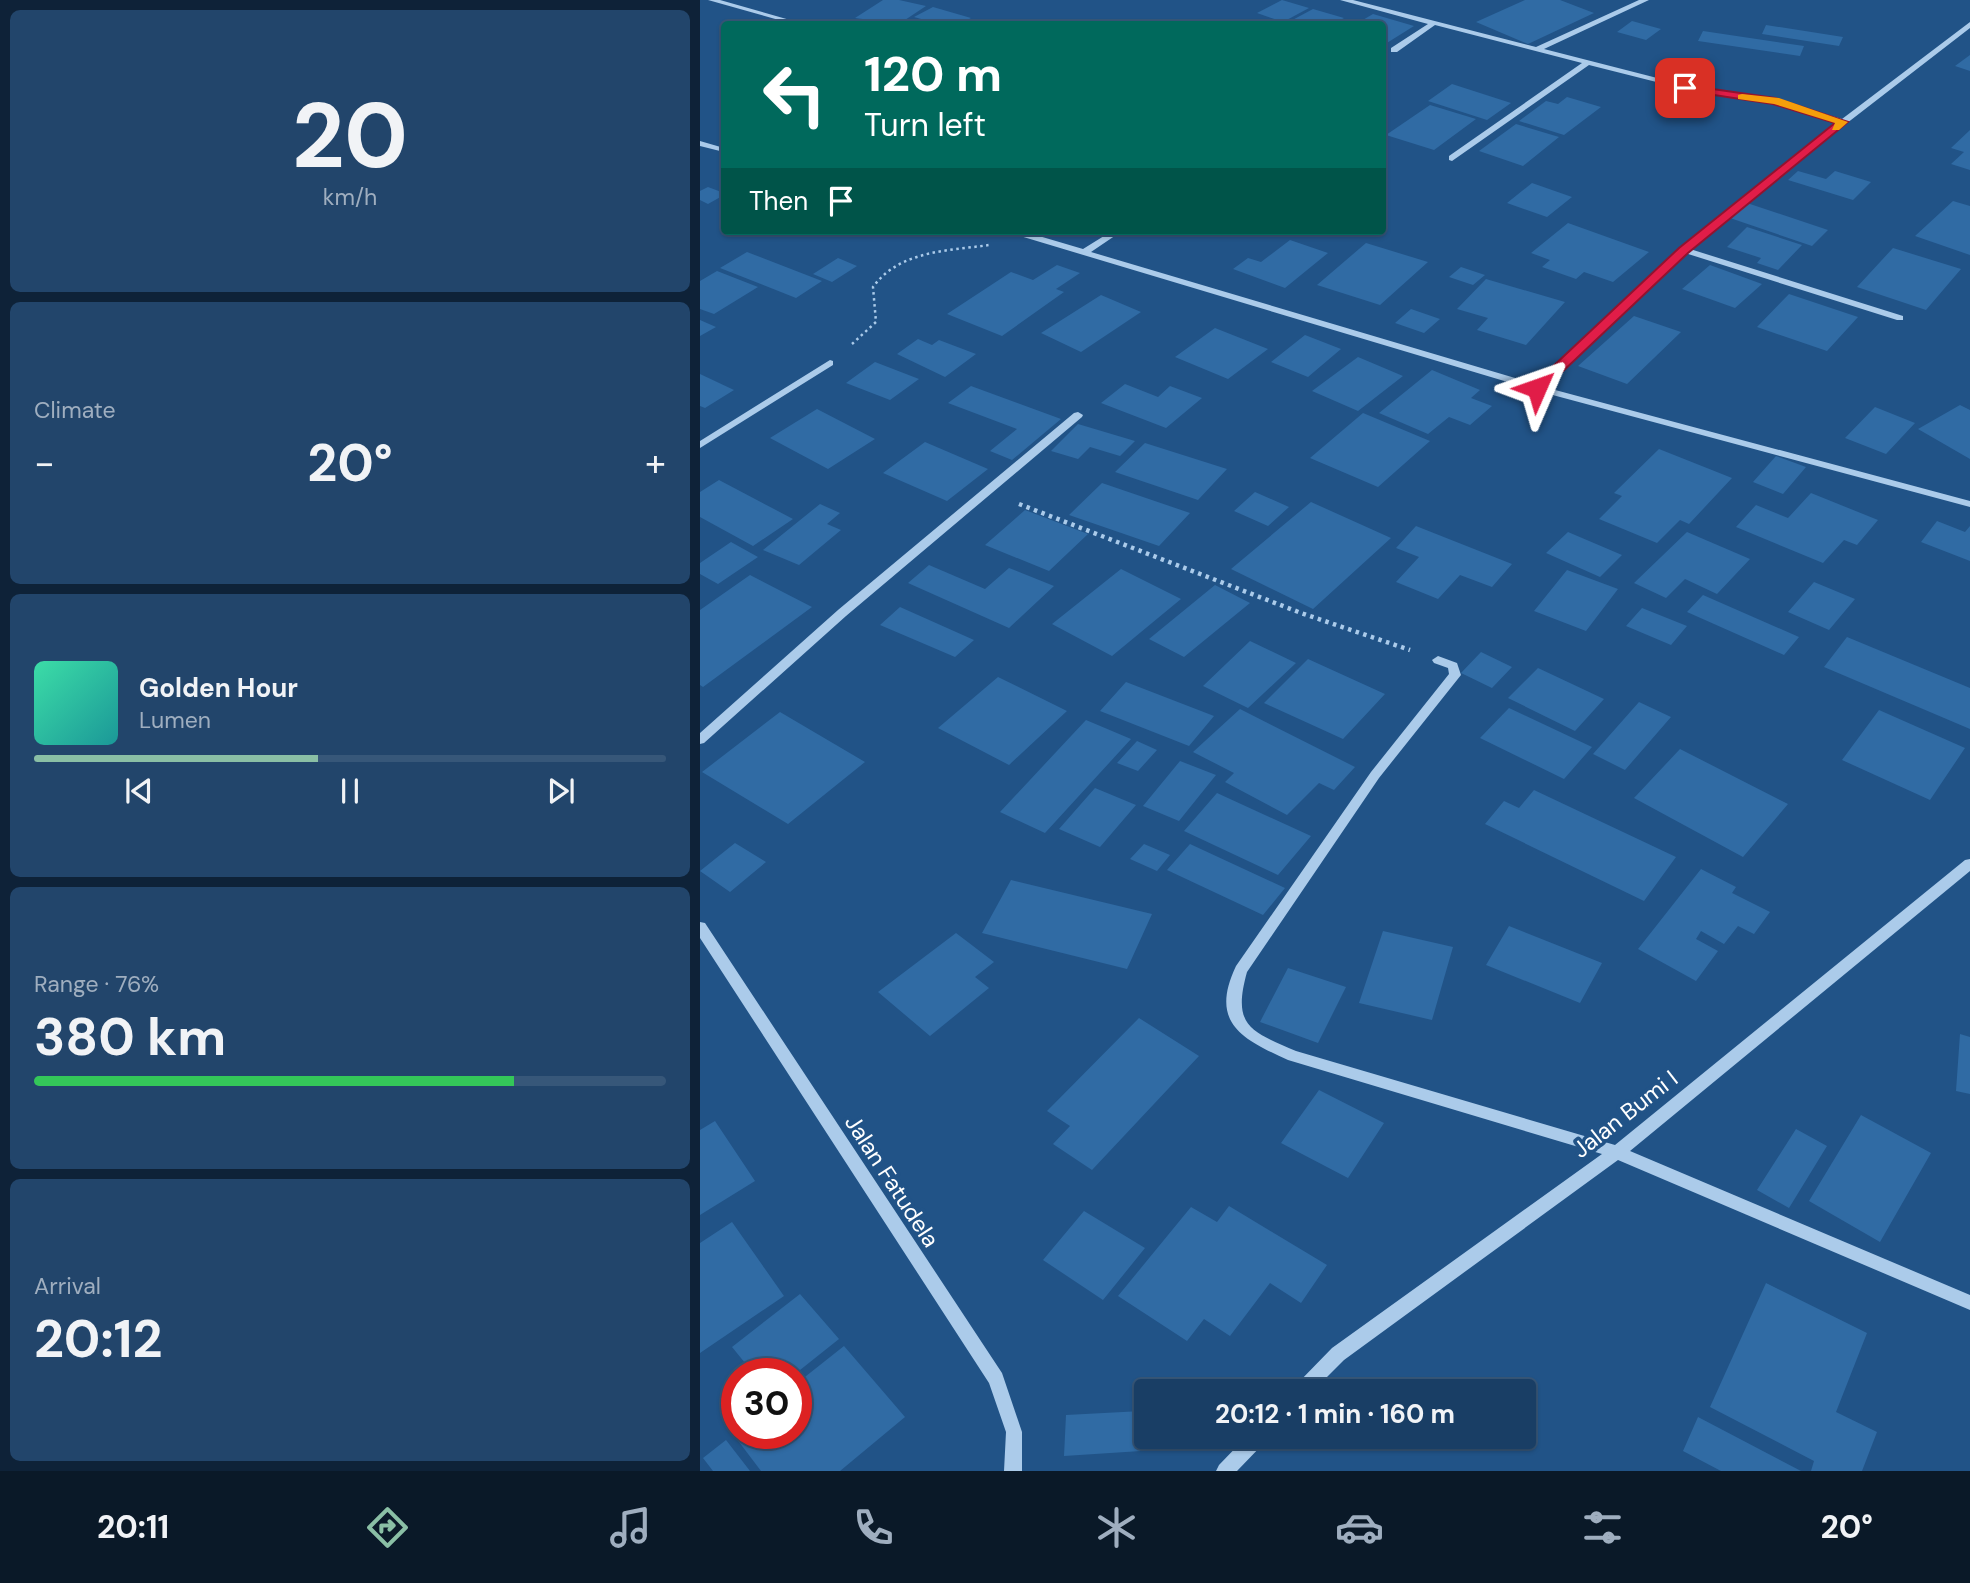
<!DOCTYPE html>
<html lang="en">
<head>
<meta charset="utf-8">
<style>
  body { margin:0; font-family:"DM Sans",sans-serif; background:#22456b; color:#f1f3f6; height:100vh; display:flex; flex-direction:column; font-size:26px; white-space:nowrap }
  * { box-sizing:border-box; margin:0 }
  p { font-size:23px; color:#9faebf }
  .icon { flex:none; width:38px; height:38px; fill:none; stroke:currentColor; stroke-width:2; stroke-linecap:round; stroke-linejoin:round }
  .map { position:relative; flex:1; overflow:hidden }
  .details { display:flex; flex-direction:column; gap:10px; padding:10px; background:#0e2238; width:700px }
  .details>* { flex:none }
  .hud { position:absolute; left:21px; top:21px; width:665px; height:214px; border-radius:7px; box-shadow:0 2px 5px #0004,0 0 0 2px #375779; background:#00695c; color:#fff; overflow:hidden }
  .speed { position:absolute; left:21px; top:1358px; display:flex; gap:14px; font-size:35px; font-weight:700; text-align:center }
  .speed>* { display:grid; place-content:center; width:91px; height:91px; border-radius:50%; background:#193e65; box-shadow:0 2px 5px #0004,0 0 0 2px #375779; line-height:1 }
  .speed .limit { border:10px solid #d22; background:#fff; color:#111 }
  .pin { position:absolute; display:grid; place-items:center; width:60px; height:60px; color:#fff; margin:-30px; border-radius:14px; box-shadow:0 4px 10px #0006 }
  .me { position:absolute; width:77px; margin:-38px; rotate:47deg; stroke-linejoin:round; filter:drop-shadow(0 0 5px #0008) }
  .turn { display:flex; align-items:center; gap:24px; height:147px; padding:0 28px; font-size:32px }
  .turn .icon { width:91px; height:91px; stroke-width:2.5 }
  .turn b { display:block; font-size:49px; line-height:60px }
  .then { display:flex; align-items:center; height:66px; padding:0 28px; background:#0003; gap:14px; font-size:26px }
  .big { font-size:52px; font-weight:700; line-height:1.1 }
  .details .tile { flex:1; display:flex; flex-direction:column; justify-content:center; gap:10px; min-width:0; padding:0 24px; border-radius:10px; background:#22456b }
  .details .dial { align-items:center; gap:0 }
  .dial b { font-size:91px; line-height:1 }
  .song { display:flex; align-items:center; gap:21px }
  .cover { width:84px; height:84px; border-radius:10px; background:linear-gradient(135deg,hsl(160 70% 55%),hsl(180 70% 35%)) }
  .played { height:7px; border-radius:4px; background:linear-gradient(90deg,#8abfa5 45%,#375779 45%) }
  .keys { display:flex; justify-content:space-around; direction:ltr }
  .heat { display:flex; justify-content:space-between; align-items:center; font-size:38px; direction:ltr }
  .charge { height:10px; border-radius:5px; background:linear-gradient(90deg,#34c759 76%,#375779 0) }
  .trip { position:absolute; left:434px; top:1379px; width:402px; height:70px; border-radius:7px; background:#193e65; box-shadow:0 2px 5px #0004,0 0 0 2px #375779; font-weight:700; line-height:70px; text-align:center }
  .dock { display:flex; height:112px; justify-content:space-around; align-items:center; background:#0a1928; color:#9faebf }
  .dock .icon { width:49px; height:49px }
  .dock .on { color:#8abfa5 }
  .dock b { font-size:32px; color:#f1f3f6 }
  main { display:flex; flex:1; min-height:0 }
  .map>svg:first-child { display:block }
  .building { fill:#306ba4 }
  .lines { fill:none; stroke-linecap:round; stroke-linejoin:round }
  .path-far1 { stroke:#abcbea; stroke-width:2.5; stroke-dasharray:2.5 3.5; stroke-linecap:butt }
  .path { stroke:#abcbea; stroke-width:4.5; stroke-dasharray:3.5 4.5; stroke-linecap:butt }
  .minor { fill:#abcbea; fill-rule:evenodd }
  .route { fill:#e11d48; stroke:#92132f; stroke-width:2 }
  .slow { fill:#f59e0b }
  .labels { text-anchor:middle; stroke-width:7; stroke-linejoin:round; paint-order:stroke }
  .near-street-label { font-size:23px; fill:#fff; stroke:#215387 }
</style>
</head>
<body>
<main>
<section class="details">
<div class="tile dial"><b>20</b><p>km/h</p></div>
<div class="tile"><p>Climate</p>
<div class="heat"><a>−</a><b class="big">20°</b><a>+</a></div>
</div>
<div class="tile">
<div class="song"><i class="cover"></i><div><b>Golden Hour</b><p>Lumen</p></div></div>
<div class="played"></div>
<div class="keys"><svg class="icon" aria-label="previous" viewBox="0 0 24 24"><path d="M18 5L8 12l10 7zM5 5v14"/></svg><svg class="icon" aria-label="pause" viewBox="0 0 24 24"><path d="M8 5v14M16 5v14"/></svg><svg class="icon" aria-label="next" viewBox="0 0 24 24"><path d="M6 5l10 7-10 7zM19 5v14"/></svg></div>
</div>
<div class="tile"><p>Range · 76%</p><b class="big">380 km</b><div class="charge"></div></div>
<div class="tile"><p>Arrival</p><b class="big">20:12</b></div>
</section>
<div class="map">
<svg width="1270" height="1471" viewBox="0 0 1270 1471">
  <rect width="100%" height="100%" fill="#215387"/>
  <path class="building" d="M183,0H199L226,6L199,24L155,18Z
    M582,0L609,8L583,22L557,13Z
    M825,0H860L894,13L828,44L776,22Z
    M233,7L271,18L260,24H239L214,17Z
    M613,9L644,18L633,24H585Z
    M673,14L714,26L682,46V24H656Z
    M932,21L961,29L946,40L917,32Z
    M1066,25L1143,37L1139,46L1062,34Z
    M1003,31L1104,46L1100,56L998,41Z
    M1270,55V71L1255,66Z
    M752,84L811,103L787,120L728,101Z
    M867,97L901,107L864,135L819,121L846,101L858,104Z
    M730,105L776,119L734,150L686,135Z
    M816,124L859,137L823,166L779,151Z
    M1270,130V170L1251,164L1264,152L1251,148Z
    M1098,171L1126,179L1135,171L1171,182L1153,200L1088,180Z
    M832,183L872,197L847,217L807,203Z
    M8,187L24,193V195L8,204L0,200V191Z
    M1253,201L1270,206V255L1215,236Z
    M1047,203L1128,230L1112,246L1030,218Z
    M868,223L949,252L913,282L884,272L876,279L842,267L850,260L831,253Z
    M1047,227L1102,245L1078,270L1057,263L1061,258L1027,247Z
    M590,240L628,253L585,288L533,269L548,258L561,262Z
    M666,243L728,262L680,305L617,285Z
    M1193,248L1261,269L1226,310L1157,287Z
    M47,252L122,281L96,298L20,268Z
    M138,258L157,266L132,282L113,274Z
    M357,265L380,273L356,289L364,292L302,336L247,314L311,272L333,280Z
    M1010,265L1062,284L1035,308L982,289Z
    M761,267L785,275L773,285L749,277Z
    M17,271L58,287L14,314L0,309V281Z
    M786,279L865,302L826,345L777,330L788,318L757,309Z
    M1089,294L1158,317L1127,351L1057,327Z
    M401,295L441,312L381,352L341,333Z
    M711,309L740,319L724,333L695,323Z
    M934,316L981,332L927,384L878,366Z
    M0,320L16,327L0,336Z
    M515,328L568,349L528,379L475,357Z
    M605,335L641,349L608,377L571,362Z
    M218,339L232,345L239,340L276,354L245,377L197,354Z
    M658,357L703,376L658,411L612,391Z
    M175,362L219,379L190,400L146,383Z
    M732,370L780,390L771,398L792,406L770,425L749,417L728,434L679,413Z
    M0,374L34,390L5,408L0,406Z
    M425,384L458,397L470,386L502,398L466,428L401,403Z
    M271,386L361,419L312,460L290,451L317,429L248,403Z
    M1260,405L1270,410V459L1218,429Z
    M1175,407L1215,423L1186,454L1145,438Z
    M117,409L175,439L128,469L70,438Z
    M663,413L730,441L678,487L610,458Z
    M378,424L435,441L420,456L390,447L378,459L351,451Z
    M225,442L288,469L247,501L183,473Z
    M445,443L527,469L498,500L415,472Z
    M959,449L1032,478L989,524L980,520L957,543L899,519L922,496L914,493Z
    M1076,456L1106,467L1083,494L1053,482Z
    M19,480L93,519L53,546L0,517V492Z
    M402,483L490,513L459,546L369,515Z
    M555,492L589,507L568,526L534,511Z
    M1111,493L1178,520L1157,545L1144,540L1123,563L1036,527L1056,505L1088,518Z
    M611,502L691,538L613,609L531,569Z
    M120,504L140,513L127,524L141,530L99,565L63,550Z
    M325,510L388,534L349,571L285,545Z
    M1237,521L1265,532L1270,526V561L1221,542Z
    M716,526L812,564L792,587L760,575L738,599L696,582L719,557L696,548Z
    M868,532L922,555L900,577L846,553Z
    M987,532L1050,559L1017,594L985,579L966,598L934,583Z
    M31,542L58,557L18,584L0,574V563Z
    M229,565L285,589L309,568L354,586L309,628L208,583Z
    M421,569L481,599L412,656L352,624Z
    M867,570L918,589L886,631L834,611Z
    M50,575L112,607L3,687L0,685V610Z
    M1114,582L1155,599L1129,630L1088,612Z
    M515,585L550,603L484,657L449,639Z
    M1003,595L1099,637L1084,655L987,612Z
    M200,607L274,640L255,657L180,625Z
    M942,608L987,626L971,645L926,626Z
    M1147,637L1270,688V729L1124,667Z
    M550,641L596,663L548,708L503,686Z
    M781,652L812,667L792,688L761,673Z
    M608,659L685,694L643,739L564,703Z
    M838,668L904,699L875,731L808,698Z
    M298,677L367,711L309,765L238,728Z
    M426,682L514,716L489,746L400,711Z
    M939,702L971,717L925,770L893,754Z
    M809,708L892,747L864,779L780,738Z
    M540,709L655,767L634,790L619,783L587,815L525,782L534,773L493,752Z
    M1179,710L1265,748L1230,800L1142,760Z
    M80,712L165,762L88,824L2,772Z
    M386,720L431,739L345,833L300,812Z
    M437,741L457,750L438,771L417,763Z
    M980,749L1088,804L1043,857L934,798Z
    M480,761L516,775L479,821L443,806Z
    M395,788L436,805L400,847L359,829Z
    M834,790L976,857L944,901L785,824L804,801L819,808Z
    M517,793L611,836L578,875L484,831Z
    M35,843L66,862L30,892L0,871Z
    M444,844L470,855L457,871L430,859Z
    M490,844L585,888L563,915L467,870Z
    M1001,869L1036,887L1032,893L1070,912L1054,934L1038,926L1024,944L1001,931L996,939L1018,951L996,981L938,949Z
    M311,880L452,914L427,969L282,933Z
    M809,926L902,963L880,1003L786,965Z
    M683,931L753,947L732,1020L659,1003Z
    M256,933L294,962L275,977L289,988L230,1036L178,992Z
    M588,968L646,987L618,1043L560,1022Z
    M439,1018L499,1056L392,1170L353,1144L370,1126L347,1111Z
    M1260,1034L1270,1037V1094L1256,1091Z
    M619,1090L684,1123L648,1178L581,1143Z
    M1161,1115L1231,1153L1180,1242L1109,1201Z
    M15,1121L55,1181L0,1215V1130Z
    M1096,1129L1127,1146L1089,1208L1057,1190Z
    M529,1206L627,1265L601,1303L570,1283L530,1336L504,1319L487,1341L418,1296L491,1207L517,1222Z
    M384,1211L445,1248L403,1300L343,1260Z
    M32,1222L84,1296L0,1353V1243Z
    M1066,1283L1167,1333L1136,1412L1177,1432L1162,1471H1111L1114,1461L1010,1407Z
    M100,1294L139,1339L95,1374H54L32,1347Z
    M144,1346L205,1417L140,1471H61L33,1434L37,1431L96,1433V1384Z
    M442,1411L441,1451L364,1456L366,1415Z
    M998,1417L1101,1471H1021L983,1451Z
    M26,1440L50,1471H13L3,1458Z"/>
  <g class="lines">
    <path class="path-far1" d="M152,344L176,322L173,287C200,250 248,251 289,245"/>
    <path class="path" d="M319,504L601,613L710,650"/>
    <path class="minor" d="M8,0H20L104,24H93Z
      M640,0H653L836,47L939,0H949L844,49L1004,90L1075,99L1142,119L1270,22V28L1107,154L990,249L1203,316V320H1197L985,253L844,387L1270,501V507L834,390L310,233L309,231H322L383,249L412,231H422L391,252L835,384L980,248L1137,123L1074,103L1004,94L889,65L752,161L749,160V156L882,63L735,25L697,52H691V48L728,24Z
      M0,141L24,148V152L0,146Z
      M130,360L133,361V365L0,448V441Z
      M378,412L383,415L382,417L146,616L4,743L0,744V733L138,610L374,413Z
      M738,656L757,663L761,675L679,778L547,972C532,1026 550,1031 596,1051L915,1145L1265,860L1270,859V871L930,1151L1270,1295V1310L918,1160L644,1360L613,1391H594L596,1385L632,1348L902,1154L588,1060C542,1039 509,1023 536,966L671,772L749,674L748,668L734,663L732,660Z
      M0,922L5,923L302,1373L322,1432V1471H304L306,1432L289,1383L0,938Z
      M546,1437H567L564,1443L537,1471H516L519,1465Z"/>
  </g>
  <path class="route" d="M985,85L1075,98L1148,122L988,253L842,391H832V386L979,248L1135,123L1073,104L981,90V86Z"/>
  <path class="slow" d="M1042,94L1079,98L1148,122L1139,130H1132L1135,123L1074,104L1038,99V95Z"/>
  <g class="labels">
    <g class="near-street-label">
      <text transform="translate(925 1114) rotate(-38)" y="8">Jalan Bumi I</text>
      <text transform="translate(192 1181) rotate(57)" y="8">Jalan Fatudela</text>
    </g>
  </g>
</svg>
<div class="speed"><div class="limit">30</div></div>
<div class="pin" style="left:985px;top:88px;background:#d93025"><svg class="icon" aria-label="arrive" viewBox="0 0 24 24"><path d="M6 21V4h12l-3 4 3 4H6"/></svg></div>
<svg class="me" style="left:837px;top:388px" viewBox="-20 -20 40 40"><path d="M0-17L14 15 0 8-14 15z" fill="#e11d48" stroke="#fff" stroke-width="4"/></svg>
<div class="trip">20:12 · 1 min · 160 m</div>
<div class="hud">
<div class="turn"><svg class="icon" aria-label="left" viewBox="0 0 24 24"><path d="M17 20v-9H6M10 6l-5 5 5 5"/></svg><div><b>120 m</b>Turn left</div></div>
<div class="then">Then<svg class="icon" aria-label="arrive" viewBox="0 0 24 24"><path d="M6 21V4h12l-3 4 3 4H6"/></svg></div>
</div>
</div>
</main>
<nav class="dock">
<b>20:11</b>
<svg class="icon on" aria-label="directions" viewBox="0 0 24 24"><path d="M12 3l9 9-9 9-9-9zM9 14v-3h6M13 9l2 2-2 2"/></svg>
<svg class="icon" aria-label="music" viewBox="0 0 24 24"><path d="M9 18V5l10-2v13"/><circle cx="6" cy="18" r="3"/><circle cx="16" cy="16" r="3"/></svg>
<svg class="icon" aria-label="phone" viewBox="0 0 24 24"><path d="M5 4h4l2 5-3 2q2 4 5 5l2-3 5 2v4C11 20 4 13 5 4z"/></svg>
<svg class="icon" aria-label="climate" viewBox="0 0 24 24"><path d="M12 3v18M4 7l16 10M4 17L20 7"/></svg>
<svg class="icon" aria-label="car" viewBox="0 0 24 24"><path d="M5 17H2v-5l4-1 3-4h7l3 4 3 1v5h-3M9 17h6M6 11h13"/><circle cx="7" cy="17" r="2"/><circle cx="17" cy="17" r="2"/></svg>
<svg class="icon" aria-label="filters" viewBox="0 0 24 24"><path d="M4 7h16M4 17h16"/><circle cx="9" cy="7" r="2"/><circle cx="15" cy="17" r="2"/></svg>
<b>20°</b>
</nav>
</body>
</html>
